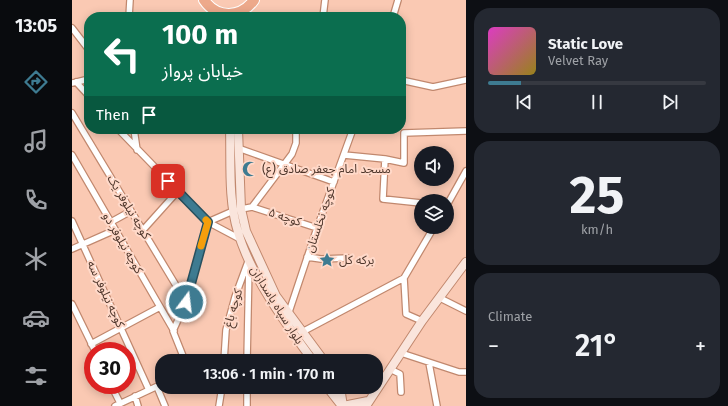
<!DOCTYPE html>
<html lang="en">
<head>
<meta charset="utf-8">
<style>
  body { margin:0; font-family:"Fira Sans","Noto Sans Arabic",sans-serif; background:#242831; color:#f1f3f6; height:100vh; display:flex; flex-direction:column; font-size:15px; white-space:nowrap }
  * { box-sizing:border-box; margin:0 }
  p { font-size:13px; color:#9ea1a6 }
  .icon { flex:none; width:22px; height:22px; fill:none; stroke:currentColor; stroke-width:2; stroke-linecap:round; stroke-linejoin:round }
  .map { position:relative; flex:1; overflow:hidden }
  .details { display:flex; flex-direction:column; gap:8px; padding:8px; background:#0d0f14; width:262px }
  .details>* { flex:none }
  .hud { position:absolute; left:12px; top:12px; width:322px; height:122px; border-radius:16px; box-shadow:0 2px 10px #0003; background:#0b6e4f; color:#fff; overflow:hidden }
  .buttons { position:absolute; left:342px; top:146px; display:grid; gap:8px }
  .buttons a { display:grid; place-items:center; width:40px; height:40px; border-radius:50%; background:#171b24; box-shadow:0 2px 10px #0003; font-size:20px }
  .speed { position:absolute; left:12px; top:342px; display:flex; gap:8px; font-size:20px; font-weight:700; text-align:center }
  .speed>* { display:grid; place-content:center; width:52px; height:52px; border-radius:50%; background:#171b24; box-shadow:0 2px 10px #0003; line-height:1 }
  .speed .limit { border:6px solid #d22; background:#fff; color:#111 }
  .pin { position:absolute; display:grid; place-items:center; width:34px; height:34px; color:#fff; margin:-17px; border-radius:8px; box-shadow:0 2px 6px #0006 }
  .me { position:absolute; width:44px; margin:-22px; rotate:15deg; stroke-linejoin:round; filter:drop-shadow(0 0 3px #0008) }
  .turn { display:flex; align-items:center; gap:14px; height:84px; padding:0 12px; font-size:18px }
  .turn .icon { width:52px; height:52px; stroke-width:2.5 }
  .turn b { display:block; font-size:28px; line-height:34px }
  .then { display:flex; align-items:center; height:38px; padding:0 12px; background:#0003; gap:8px; font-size:15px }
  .big { font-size:30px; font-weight:600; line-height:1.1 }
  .details .widget { flex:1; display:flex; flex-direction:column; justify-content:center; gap:6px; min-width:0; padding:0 14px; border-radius:16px; background:#242831 }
  .details .dial { align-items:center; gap:0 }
  .dial b { font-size:52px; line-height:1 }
  .song { display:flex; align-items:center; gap:12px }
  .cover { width:48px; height:48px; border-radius:6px; background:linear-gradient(135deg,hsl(310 70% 55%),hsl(50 70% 35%)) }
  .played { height:4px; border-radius:2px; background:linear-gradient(90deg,#3e7b91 15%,#363941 15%) }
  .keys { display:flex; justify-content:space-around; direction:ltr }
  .heat { display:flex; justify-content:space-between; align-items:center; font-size:22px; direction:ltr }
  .trip { position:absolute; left:83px; top:354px; width:228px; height:40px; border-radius:16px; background:#171b24; box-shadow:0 2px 10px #0003; font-weight:600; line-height:40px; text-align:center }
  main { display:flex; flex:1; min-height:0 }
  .tab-bar { display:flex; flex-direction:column; width:72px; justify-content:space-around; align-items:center; background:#090b0e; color:#9ea1a6 }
  .tab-bar .icon { width:28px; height:28px }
  .tab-bar .selected { color:#3e7b91 }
  .tab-bar b { font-size:18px; color:#f1f3f6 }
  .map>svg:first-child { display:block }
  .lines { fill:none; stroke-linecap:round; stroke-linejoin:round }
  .street-casing { stroke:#c1886e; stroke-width:8 }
  .secondary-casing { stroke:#c1886e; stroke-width:10 }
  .highway-casing { stroke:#fff; stroke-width:12 }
  .street { stroke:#fff; stroke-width:5.5 }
  .secondary { stroke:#fae5dc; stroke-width:8 }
  .highway { stroke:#eda98b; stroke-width:10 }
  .route-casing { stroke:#28505e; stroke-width:10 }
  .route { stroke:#3e7b91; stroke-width:7 }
  .slow { stroke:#f59e0b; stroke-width:7 }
  .labels { text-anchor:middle; stroke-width:4; stroke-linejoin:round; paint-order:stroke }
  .poi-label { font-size:12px; fill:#4e362b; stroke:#ffd9c9; text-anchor:start }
  .street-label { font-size:12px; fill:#4e362b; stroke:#ffd9c9 }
</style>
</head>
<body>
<main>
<nav class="tab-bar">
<b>13:05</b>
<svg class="icon selected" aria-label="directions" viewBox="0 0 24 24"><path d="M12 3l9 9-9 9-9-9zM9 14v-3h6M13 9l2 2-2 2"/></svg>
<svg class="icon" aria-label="music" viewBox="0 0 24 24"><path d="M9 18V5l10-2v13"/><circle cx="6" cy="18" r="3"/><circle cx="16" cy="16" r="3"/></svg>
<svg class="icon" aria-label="phone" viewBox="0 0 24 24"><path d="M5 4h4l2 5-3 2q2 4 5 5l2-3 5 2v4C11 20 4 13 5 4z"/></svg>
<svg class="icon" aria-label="climate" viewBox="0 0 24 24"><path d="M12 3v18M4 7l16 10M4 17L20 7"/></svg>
<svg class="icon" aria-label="car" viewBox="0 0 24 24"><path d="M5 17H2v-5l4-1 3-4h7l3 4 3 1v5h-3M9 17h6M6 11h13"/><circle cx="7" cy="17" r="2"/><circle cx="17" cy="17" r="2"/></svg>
<svg class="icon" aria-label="filters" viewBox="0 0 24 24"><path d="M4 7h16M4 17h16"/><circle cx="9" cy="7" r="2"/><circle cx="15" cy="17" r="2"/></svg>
</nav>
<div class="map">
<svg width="394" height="406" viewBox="0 0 394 406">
  <rect width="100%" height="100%" fill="#fac9b3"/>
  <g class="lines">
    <defs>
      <path id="street" d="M57,17L58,0
        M251,17L253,0
        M321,17L326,0
        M0,28L17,50
        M329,80L361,87L394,80
        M4,82L17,96
        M0,83L17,79
        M0,113L114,302
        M46,129L136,222L168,239
        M62,129L65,150
        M166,148L262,182
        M0,155L102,331
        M272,155L313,159L311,199L349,203
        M313,159L332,163V133L394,131
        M375,205L394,171
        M180,207L245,228
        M169,209L180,207L220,154L224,143V129
        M0,221L77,390
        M39,222L59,211
        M136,222L161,211
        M71,230L106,191
        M0,249L43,230
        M235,257L249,259L276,258
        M332,278L334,314L350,321
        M368,298L394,311
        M0,304L23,351
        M217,312L245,228L281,129
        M232,331L332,278L362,227
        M19,344L88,307
        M329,353L387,372H394
        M113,361L101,331L114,302L136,222
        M152,361L154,330L163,297L177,259
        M175,361L177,263
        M357,363L365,406
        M318,369L328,374L329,392
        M39,385L48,403
        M85,387L93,406
        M175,387V406
        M63,396L66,406
        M43,406L90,384
        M147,406L150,387"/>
      <path id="secondary" d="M158,129C159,163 156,200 166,232C178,275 215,325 241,361
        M166,129L169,209L174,231L204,296L252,361
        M255,387L270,406
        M268,387L271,406
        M271,406L296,401
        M294,406L350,321L394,262"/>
      <path id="highway" d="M132,0C145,19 169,18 182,0"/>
    </defs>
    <use href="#street" class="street-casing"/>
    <use href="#secondary" class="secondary-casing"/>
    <use href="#highway" class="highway-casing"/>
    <use href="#street" class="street"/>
    <use href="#secondary" class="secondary"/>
    <use href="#highway" class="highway"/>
  </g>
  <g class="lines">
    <defs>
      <path id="route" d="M96,181L136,222L114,302"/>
    </defs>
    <use href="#route" class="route-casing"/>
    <use href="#route" class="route"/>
    <path class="slow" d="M129,246L136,222L134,220"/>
  </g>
  <defs>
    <symbol id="mosque-bare" viewBox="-9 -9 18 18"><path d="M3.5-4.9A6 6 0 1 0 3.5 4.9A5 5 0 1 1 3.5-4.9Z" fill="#3e7b91" stroke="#ffd9c9" stroke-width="2.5" paint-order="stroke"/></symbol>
    <symbol id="sight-bare" viewBox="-9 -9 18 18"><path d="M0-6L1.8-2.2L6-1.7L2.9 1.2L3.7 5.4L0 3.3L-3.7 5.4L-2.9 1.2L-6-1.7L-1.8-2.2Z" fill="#3e7b91" stroke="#ffd9c9" stroke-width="2.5" paint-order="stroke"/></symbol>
  </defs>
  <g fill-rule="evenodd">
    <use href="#mosque-bare" x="167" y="158" width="22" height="22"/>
    <use href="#sight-bare" x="244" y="249" width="22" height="22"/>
  </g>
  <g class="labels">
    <g class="poi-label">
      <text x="190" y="173">مسجد امام جعفر صادق (ع)</text>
      <text x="267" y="264">برکه کل</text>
    </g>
    <g class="street-label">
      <text transform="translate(57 207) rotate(59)" y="4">کوچه نیلوفر یک</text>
      <text transform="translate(213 217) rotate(18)" y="4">کوچه ۵</text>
      <text transform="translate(248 220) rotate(-71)" y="4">کوچه نخلستان</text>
      <text transform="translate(51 243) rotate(60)" y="4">کوچه نیلوفر دو</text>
      <text transform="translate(34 294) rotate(65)" y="4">کوچه نیلوفر سه</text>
      <text transform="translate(205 305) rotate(58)" y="4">بلوار سپاه پاسداران</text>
      <text transform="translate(161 308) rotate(-74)" y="4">کوچه باغ</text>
    </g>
  </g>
</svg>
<div class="buttons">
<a><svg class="icon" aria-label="sound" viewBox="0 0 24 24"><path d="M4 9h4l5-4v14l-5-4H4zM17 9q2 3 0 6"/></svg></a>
<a><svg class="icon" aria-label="layers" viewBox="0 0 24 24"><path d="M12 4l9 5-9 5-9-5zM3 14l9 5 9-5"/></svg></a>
</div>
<div class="speed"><div class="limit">30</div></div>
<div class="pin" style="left:96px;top:181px;background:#d93025"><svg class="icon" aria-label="arrive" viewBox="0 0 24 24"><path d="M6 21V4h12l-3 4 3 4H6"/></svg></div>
<svg class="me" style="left:114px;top:302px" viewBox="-20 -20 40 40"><circle r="17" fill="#3e7b91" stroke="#fff" stroke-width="3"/><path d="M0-11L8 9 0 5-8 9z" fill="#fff"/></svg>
<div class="trip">13:06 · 1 min · 170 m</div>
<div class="hud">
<div class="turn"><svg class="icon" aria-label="left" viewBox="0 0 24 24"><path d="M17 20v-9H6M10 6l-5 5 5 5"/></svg><div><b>100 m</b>خیابان پرواز</div></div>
<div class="then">Then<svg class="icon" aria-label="arrive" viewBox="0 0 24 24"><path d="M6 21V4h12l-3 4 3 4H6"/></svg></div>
</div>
</div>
<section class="details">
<div class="widget">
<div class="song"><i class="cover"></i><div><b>Static Love</b><p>Velvet Ray</p></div></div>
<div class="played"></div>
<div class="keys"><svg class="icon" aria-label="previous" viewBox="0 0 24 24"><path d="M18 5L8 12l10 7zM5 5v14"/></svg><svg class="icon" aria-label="pause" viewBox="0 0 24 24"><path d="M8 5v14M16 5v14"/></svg><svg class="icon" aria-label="next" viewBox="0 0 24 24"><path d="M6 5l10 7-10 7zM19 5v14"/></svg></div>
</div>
<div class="widget dial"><b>25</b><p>km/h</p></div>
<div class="widget"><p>Climate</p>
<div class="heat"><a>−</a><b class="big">21°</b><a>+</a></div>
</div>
</section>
</main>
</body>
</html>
